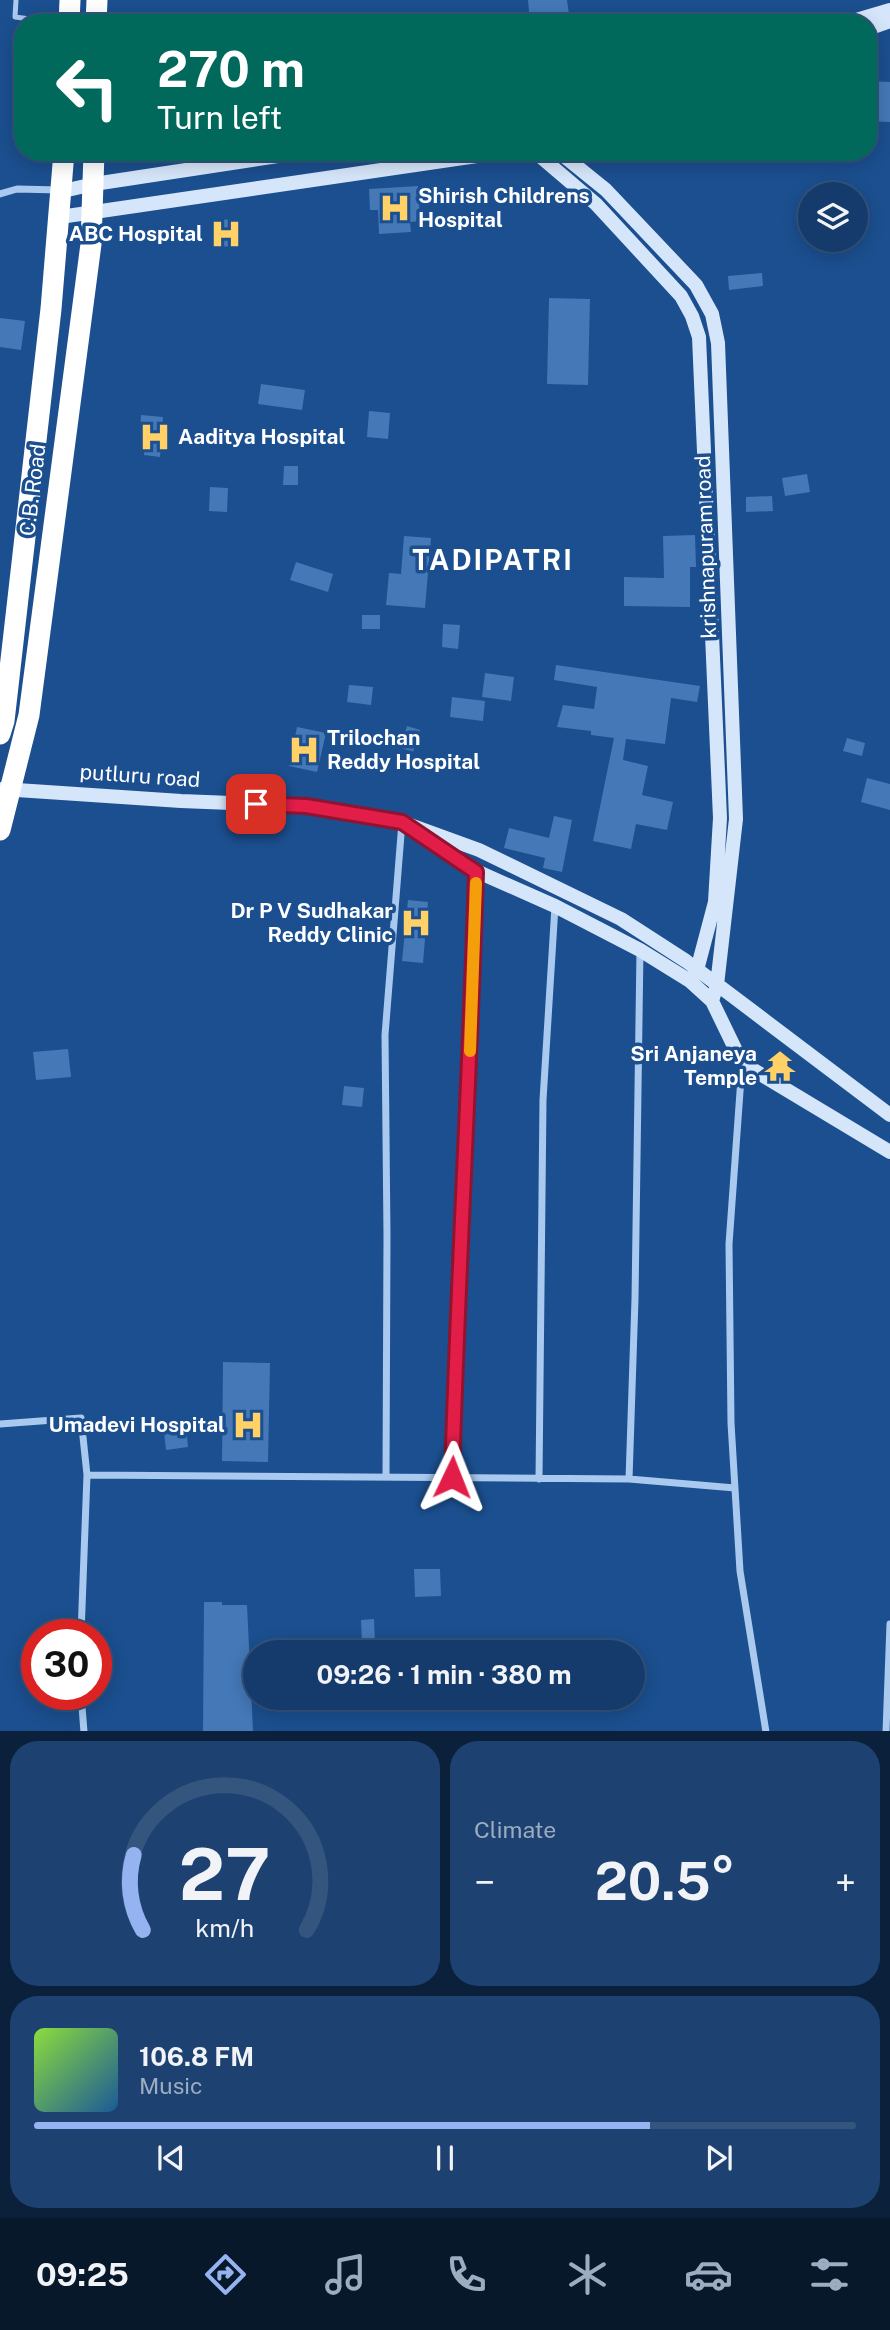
<!DOCTYPE html>
<html lang="en">
<head>
<meta charset="utf-8">
<style>
  body { margin:0; font-family:"Public Sans",sans-serif; background:#1d4271; color:#f1f3f6; height:100vh; display:flex; flex-direction:column; font-size:26px; white-space:nowrap }
  * { box-sizing:border-box; margin:0 }
  p { font-size:23px; color:#9dadc1 }
  .icon { flex:none; width:38px; height:38px; fill:none; stroke:currentColor; stroke-width:2; stroke-linecap:round; stroke-linejoin:round }
  .map { position:relative; height:1731px; overflow:hidden }
  .details { display:flex; flex-direction:column; gap:10px; padding:10px; background:#0b203b; flex:1 }
  .details>* { flex:none }
  .guide { position:absolute; left:14px; top:14px; width:863px; height:147px; border-radius:28px; box-shadow:0 4px 18px #0003,0 0 0 2px #33557e; background:#00695c; color:#fff; overflow:hidden }
  .fabs { position:absolute; left:798px; top:182px; display:grid; gap:14px }
  .fabs a { display:grid; place-items:center; width:70px; height:70px; border-radius:50%; background:#143b6b; box-shadow:0 4px 18px #0003,0 0 0 2px #33557e; font-size:35px }
  .speed { position:absolute; left:21px; top:1619px; display:flex; gap:14px; font-size:35px; font-weight:700; text-align:center }
  .speed>* { display:grid; place-content:center; width:91px; height:91px; border-radius:50%; background:#143b6b; box-shadow:0 4px 18px #0003,0 0 0 2px #33557e; line-height:1 }
  .speed .limit { border:10px solid #d22; background:#fff; color:#111 }
  .pin { position:absolute; display:grid; place-items:center; width:60px; height:60px; color:#fff; margin:-30px; border-radius:14px; box-shadow:0 4px 10px #0006 }
  .me { position:absolute; width:77px; margin:-38px; rotate:2deg; stroke-linejoin:round; filter:drop-shadow(0 0 5px #0008) }
  .turn { display:flex; align-items:center; gap:24px; height:147px; padding:0 28px; font-size:32px }
  .turn .icon { width:91px; height:91px; stroke-width:2.5 }
  .turn b { display:block; font-size:49px; line-height:60px }
  .big { font-size:52px; font-weight:700; line-height:1.1 }
  .details .tile { flex:1; display:flex; flex-direction:column; justify-content:center; gap:10px; min-width:0; padding:0 24px; border-radius:28px; background:#1d4271 }
  .details .dial { align-items:center; gap:0 }
  .dial svg { height:182px; overflow:visible; fill:none; stroke:#33557e; stroke-width:7; stroke-linecap:round; text-anchor:middle }
  .dial text { fill:#f1f3f6; stroke:none }
  .song { display:flex; align-items:center; gap:21px }
  .cover { width:84px; height:84px; border-radius:10px; background:linear-gradient(135deg,hsl(90 70% 55%),hsl(210 70% 35%)) }
  .played { height:7px; border-radius:4px; background:linear-gradient(90deg,#95b2f1 75%,#33557e 75%) }
  .keys { display:flex; justify-content:space-around; direction:ltr }
  .heat { display:flex; justify-content:space-between; align-items:center; font-size:38px; direction:ltr }
  .details .tiles { flex:1; display:grid; gap:10px; grid-template-columns:1fr 1fr }
  .tile:last-child { grid-column:span 2 }
  .trip { position:absolute; left:243px; top:1640px; width:402px; height:70px; border-radius:35px; background:#143b6b; box-shadow:0 4px 18px #0003,0 0 0 2px #33557e; font-weight:700; line-height:70px; text-align:center }
  .dock { display:flex; height:112px; justify-content:space-around; align-items:center; background:#08182b; color:#9dadc1 }
  .dock .icon { width:49px; height:49px }
  .dock .on { color:#95b2f1 }
  .dock b { font-size:32px; color:#f1f3f6 }
  .map>svg:first-child { display:block }
  .building { fill:#4478b7 }
  .lines { fill:none; stroke-linecap:round; stroke-linejoin:round }
  .lane { stroke:#a9c9ee; stroke-width:5 }
  .street { stroke:#a9c9ee; stroke-width:7 }
  .secondary { stroke:#d6e6fa; stroke-width:14 }
  .highway { stroke:#fff; stroke-width:21 }
  .route-casing { stroke:#92132f; stroke-width:18 }
  .route { stroke:#e11d48; stroke-width:12 }
  .slow { stroke:#f59e0b; stroke-width:12 }
  .labels { text-anchor:middle; stroke-width:7; stroke-linejoin:round; paint-order:stroke }
  .poi-label { font-size:21px; font-weight:bold; fill:#fff; stroke:#1b4f8f; text-anchor:end }
  .street-label { font-size:21px; fill:#fff; stroke:#1b4f8f }
  .district-label { font-size:28px; font-weight:bold; letter-spacing:2px; fill:#fff; stroke:#1b4f8f }
</style>
</head>
<body>
<div class="map">
<svg width="890" height="1732" viewBox="0 0 890 1732">
  <rect width="100%" height="100%" fill="#1b4f8f"/>
  <path class="building" d="M528,0H567L570,23H530Z
    M868,81L890,82V122L868,121Z
    M418,186L420,221L410,222L411,232L379,234L378,210H370L369,189Z
    M240,219V246L212,247L211,220Z
    M762,273L763,286L729,290L728,276Z
    M549,298L590,299L588,385L547,384Z
    M0,318L25,321L21,350L0,347Z
    M261,384L305,390L302,410L258,404Z
    M369,411L390,413L388,439L367,437Z
    M141,415L163,417L160,457L144,455L145,434H140Z
    M284,466H298V485H283Z
    M807,474L810,492L785,496L782,478Z
    M210,487L228,488L227,512L209,511Z
    M772,496L773,511L746,512V497Z
    M695,535L696,567H690V607L624,606V577L664,578L663,536Z
    M404,536L431,538L425,608L386,605L389,573L401,574Z
    M296,562L333,574L328,592L290,580Z
    M362,615H380V629H362Z
    M443,624L460,625L458,649L442,647Z
    M556,665L700,686L697,702L671,698L665,744L626,739L623,760L648,766L642,795L673,802L667,830L636,824L631,849L593,841L614,738L591,735V731L557,727L563,705L594,709L597,687L554,680Z
    M485,673L514,677L511,701L482,697Z
    M349,685L373,687L371,705L347,702Z
    M452,697L485,701L483,721L450,717Z
    M407,726L420,730L413,752L401,748Z
    M297,727L326,733L317,772L289,766Z
    M847,738L865,743L862,756L843,751Z
    M867,778L890,784V810L861,802Z
    M554,816L572,820L562,872L543,868L545,858L504,848L509,828L549,838Z
    M408,900L428,902L423,963L402,961Z
    M68,1049L71,1077L36,1080L33,1052Z
    M344,1086L364,1088L362,1107L342,1105Z
    M223,1362L270,1363L268,1462L222,1461Z
    M177,1422V1427L186,1426L188,1447L166,1450L163,1423Z
    M414,1569H440L441,1596L415,1597Z
    M204,1602H222V1605H247L253,1731L203,1732Z
    M374,1619L375,1643H362L361,1620Z"/>
  <g class="lines">
    <path class="lane" d="M16,0L15,17L60,23"/>
    <path class="street" d="M0,194L17,189L59,190
      M742,1064L729,1244L731,1423L740,1571L766,1732
      M0,1424L81,1418L87,1475L629,1479L635,1299L640,950
      M386,1476L387,1236L385,1035L402,822
      M452,1477L459,1240L471,1029L476,871
      M539,1479L543,1100L555,906
      M629,1479L735,1488
      M81,1634L87,1475
      M81,1694L84,1732
      M886,1732L890,1624"/>
    <path class="secondary" d="M846,23L890,10
      M868,29L890,21
      M535,152L596,204L681,296L692,316L699,337L720,818L715,902L697,970L690,981
      M559,152L606,190L696,285L712,314L718,343L736,819L717,985L712,1001
      M63,191L94,184L304,152
      M60,217L504,152
      M2,789L181,801L306,806L402,822L479,850L621,919L686,961L890,1115
      M423,836L476,871L555,906L640,950L690,981L712,1001L742,1063L890,1152"/>
    <path class="highway" d="M69,23L70,0
      M96,23L97,0
      M0,734L4,721L51,309L64,152
      M0,830L29,715L91,244L94,152"/>
  </g>
  <g class="lines">
    <defs>
      <path id="route" d="M256,804L306,806L402,822L476,872C470,1073 458,1275 452,1477"/>
    </defs>
    <use href="#route" class="route-casing"/>
    <use href="#route" class="route"/>
    <path class="slow" d="M470,1051L476,883"/>
  </g>
  <defs>
    <symbol id="hospital-bare" viewBox="-9 -9 18 18"><path d="M-5-5h3v3.5h4V-5h3V5h-3V1.5h-4V5h-3Z" fill="#ffd166" stroke="#1b4f8f" stroke-width="2.5" paint-order="stroke"/></symbol>
    <symbol id="temple-bare" viewBox="-9 -9 18 18"><path d="M0-6L5-2H3V0L6.5 2.5H4V6H1.5V3h-3V6H-4V2.5H-6.5L-3 0V-2H-5Z" fill="#ffd166" stroke="#1b4f8f" stroke-width="2.5" paint-order="stroke"/></symbol>
  </defs>
  <g fill-rule="evenodd">
    <use href="#hospital-bare" x="373" y="186" width="44" height="44"/>
    <use href="#hospital-bare" x="204" y="212" width="44" height="44"/>
    <use href="#hospital-bare" x="133" y="415" width="44" height="44"/>
    <use href="#hospital-bare" x="282" y="728" width="44" height="44"/>
    <use href="#hospital-bare" x="394" y="901" width="44" height="44"/>
    <use href="#temple-bare" x="758" y="1044" width="44" height="44"/>
    <use href="#hospital-bare" x="226" y="1403" width="44" height="44"/>
  </g>
  <g class="labels">
    <g class="poi-label">
      <text x="418" y="203" text-anchor="start">Shirish Childrens<tspan x="418" dy="24">Hospital</tspan></text>
      <text x="203" y="241">ABC Hospital</text>
      <text x="178" y="444" text-anchor="start">Aaditya Hospital</text>
      <text x="327" y="745" text-anchor="start">Trilochan<tspan x="327" dy="24">Reddy Hospital</tspan></text>
      <text x="393" y="918">Dr P V Sudhakar<tspan x="393" dy="24">Reddy Clinic</tspan></text>
      <text x="757" y="1061">Sri Anjaneya<tspan x="757" dy="24">Temple</tspan></text>
      <text x="225" y="1432">Umadevi Hospital</text>
    </g>
    <g class="street-label">
      <text transform="translate(33 490) rotate(-83)" y="7">C.B. Road</text>
      <text transform="translate(706 547) rotate(-92)" y="7">krishnapuram road</text>
      <text transform="translate(140 776) rotate(4)" y="7">putluru road</text>
    </g>
    <g class="district-label">
      <text x="493" y="570">TADIPATRI</text>
    </g>
  </g>
</svg>
<div class="fabs">
<a><svg class="icon" aria-label="layers" viewBox="0 0 24 24"><path d="M12 4l9 5-9 5-9-5zM3 14l9 5 9-5"/></svg></a>
</div>
<div class="speed"><div class="limit">30</div></div>
<div class="pin" style="left:256px;top:804px;background:#d93025"><svg class="icon" aria-label="arrive" viewBox="0 0 24 24"><path d="M6 21V4h12l-3 4 3 4H6"/></svg></div>
<svg class="me" style="left:452px;top:1477px" viewBox="-20 -20 40 40"><path d="M0-17L14 15 0 8-14 15z" fill="#e11d48" stroke="#fff" stroke-width="4"/></svg>
<div class="trip">09:26 · 1 min · 380 m</div>
<div class="guide">
<div class="turn"><svg class="icon" aria-label="left" viewBox="0 0 24 24"><path d="M17 20v-9H6M10 6l-5 5 5 5"/></svg><div><b>270 m</b>Turn left</div></div>
</div>
</div>
<section class="details">
<div class="tiles">
<div class="tile dial"><svg viewBox="0 0 100 80">
<path d="M14 69A42 42 0 1 1 86 69"/>
<path d="M14 69A42 42 0 0 1 10 36" stroke="#95b2f1"/>
<text x="50" y="56" font-size="32" font-weight="700">27</text>
<text x="50" y="72" font-size="11">km/h</text>
</svg></div>
<div class="tile"><p>Climate</p>
<div class="heat"><a>−</a><b class="big">20.5°</b><a>+</a></div>
</div>
<div class="tile">
<div class="song"><i class="cover"></i><div><b>106.8 FM</b><p>Music</p></div></div>
<div class="played"></div>
<div class="keys"><svg class="icon" aria-label="previous" viewBox="0 0 24 24"><path d="M18 5L8 12l10 7zM5 5v14"/></svg><svg class="icon" aria-label="pause" viewBox="0 0 24 24"><path d="M8 5v14M16 5v14"/></svg><svg class="icon" aria-label="next" viewBox="0 0 24 24"><path d="M6 5l10 7-10 7zM19 5v14"/></svg></div>
</div>
</div>
</section>
<nav class="dock">
<b>09:25</b>
<svg class="icon on" aria-label="directions" viewBox="0 0 24 24"><path d="M12 3l9 9-9 9-9-9zM9 14v-3h6M13 9l2 2-2 2"/></svg>
<svg class="icon" aria-label="music" viewBox="0 0 24 24"><path d="M9 18V5l10-2v13"/><circle cx="6" cy="18" r="3"/><circle cx="16" cy="16" r="3"/></svg>
<svg class="icon" aria-label="phone" viewBox="0 0 24 24"><path d="M5 4h4l2 5-3 2q2 4 5 5l2-3 5 2v4C11 20 4 13 5 4z"/></svg>
<svg class="icon" aria-label="climate" viewBox="0 0 24 24"><path d="M12 3v18M4 7l16 10M4 17L20 7"/></svg>
<svg class="icon" aria-label="car" viewBox="0 0 24 24"><path d="M5 17H2v-5l4-1 3-4h7l3 4 3 1v5h-3M9 17h6M6 11h13"/><circle cx="7" cy="17" r="2"/><circle cx="17" cy="17" r="2"/></svg>
<svg class="icon" aria-label="filters" viewBox="0 0 24 24"><path d="M4 7h16M4 17h16"/><circle cx="9" cy="7" r="2"/><circle cx="15" cy="17" r="2"/></svg>
</nav>
</body>
</html>
